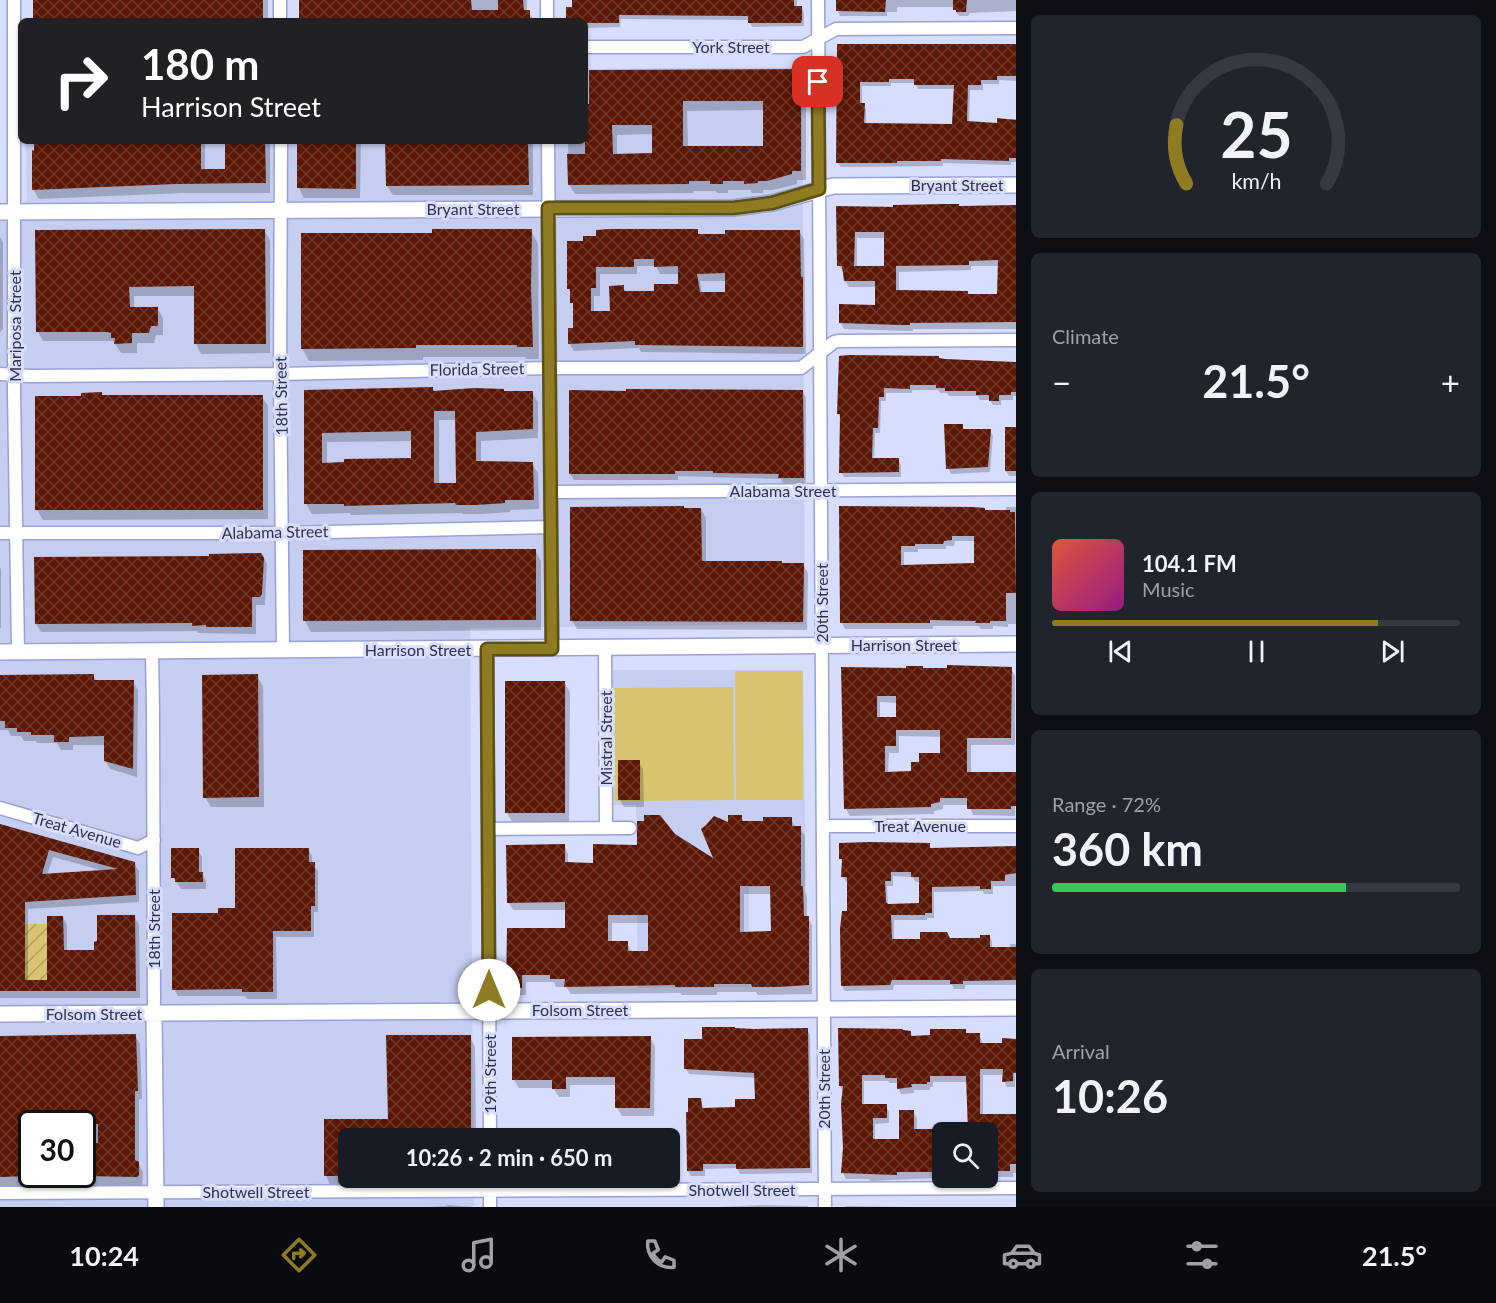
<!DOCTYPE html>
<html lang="en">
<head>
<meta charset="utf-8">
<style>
  body { margin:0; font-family:Lato,sans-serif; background:#20242c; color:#f1f3f6; height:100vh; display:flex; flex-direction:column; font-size:22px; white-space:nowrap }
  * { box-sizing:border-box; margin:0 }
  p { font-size:20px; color:#9ea1a6 }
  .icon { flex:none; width:33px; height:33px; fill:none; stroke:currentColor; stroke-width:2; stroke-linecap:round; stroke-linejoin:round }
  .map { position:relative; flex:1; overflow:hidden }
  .drawer { display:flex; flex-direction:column; gap:15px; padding:15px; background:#0d0f14; width:480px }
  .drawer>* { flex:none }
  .top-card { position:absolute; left:18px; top:18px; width:570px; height:126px; border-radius:9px; box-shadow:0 2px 4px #0004; background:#202124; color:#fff; overflow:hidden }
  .buttons { position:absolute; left:932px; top:1122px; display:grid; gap:12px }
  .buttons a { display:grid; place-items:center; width:66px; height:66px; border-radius:9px; background:#171b24; box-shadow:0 2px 4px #0004; font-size:30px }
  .speed { position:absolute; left:18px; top:1110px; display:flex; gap:12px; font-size:30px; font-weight:700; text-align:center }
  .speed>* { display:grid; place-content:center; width:78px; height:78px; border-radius:50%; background:#171b24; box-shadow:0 2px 4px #0004; line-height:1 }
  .speed .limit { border:3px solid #111; border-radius:9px; background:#fff; color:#111 }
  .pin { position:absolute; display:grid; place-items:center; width:51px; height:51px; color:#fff; margin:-26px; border-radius:12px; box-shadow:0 3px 9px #0006 }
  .me { position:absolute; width:66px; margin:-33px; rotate:0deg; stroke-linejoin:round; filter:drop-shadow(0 0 4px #0008) }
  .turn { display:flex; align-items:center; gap:21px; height:126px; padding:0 24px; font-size:27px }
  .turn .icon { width:78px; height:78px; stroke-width:2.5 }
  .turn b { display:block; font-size:42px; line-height:51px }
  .big { font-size:45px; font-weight:700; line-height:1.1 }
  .drawer .widget { flex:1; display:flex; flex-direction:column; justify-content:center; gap:9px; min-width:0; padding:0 21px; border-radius:9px; background:#20242c }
  .drawer .dial { align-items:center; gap:0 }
  .dial svg { height:156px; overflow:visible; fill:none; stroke:#363941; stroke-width:7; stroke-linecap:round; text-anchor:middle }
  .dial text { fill:#f1f3f6; stroke:none }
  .song { display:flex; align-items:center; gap:18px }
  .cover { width:72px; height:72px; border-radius:9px; background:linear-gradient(135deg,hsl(10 70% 55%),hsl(310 70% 35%)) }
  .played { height:6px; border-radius:3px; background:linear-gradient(90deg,#8f7b21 80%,#363941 80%) }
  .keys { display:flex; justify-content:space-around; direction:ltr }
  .heat { display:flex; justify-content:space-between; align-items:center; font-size:33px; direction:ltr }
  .charge { height:9px; border-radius:4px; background:linear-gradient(90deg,#34c759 72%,#363941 0) }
  .trip { position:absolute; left:338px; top:1128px; width:342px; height:60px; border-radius:9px; background:#171b24; box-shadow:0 2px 4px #0004; font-weight:700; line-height:60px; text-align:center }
  .tab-bar { display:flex; height:96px; justify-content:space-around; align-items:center; background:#090b0e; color:#9ea1a6 }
  .tab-bar .icon { width:42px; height:42px }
  .tab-bar .on { color:#8f7b21 }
  .tab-bar b { font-size:27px; color:#f1f3f6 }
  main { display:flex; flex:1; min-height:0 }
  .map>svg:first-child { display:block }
  .built { fill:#c5cdf1; fill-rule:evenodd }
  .grass { fill:#d8c470 }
  .garden { fill:url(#garden-furrows) }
  .shadow { fill:#0003; fill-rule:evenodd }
  .building { fill:url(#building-cross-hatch); fill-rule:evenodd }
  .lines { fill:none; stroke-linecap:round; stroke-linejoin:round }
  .minor-casing { stroke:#97a1d5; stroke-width:15 }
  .tertiary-casing { stroke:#97a1d5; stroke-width:18 }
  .minor { stroke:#fff; stroke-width:12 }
  .tertiary { stroke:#fff; stroke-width:15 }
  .route-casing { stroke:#5d5015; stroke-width:15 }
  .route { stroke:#8f7b21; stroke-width:10 }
  .labels { text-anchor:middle; stroke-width:6; stroke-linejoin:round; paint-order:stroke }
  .street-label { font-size:16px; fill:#2f3348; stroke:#d6ddfe }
</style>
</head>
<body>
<main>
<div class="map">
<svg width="1016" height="1207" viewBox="0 0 1016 1207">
  <defs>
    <pattern id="garden-furrows" width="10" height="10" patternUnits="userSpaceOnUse" patternTransform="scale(1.5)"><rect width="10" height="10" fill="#d8c470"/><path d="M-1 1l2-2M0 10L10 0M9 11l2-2" fill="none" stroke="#b0a05e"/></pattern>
    <pattern id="building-cross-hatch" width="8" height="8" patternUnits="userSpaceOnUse" patternTransform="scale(1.5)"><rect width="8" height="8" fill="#5b1703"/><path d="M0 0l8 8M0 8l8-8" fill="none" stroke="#6f392a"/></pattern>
  </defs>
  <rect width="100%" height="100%" fill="#d6ddfe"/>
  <path class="built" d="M802,67L805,624L470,628L473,1138H348V1178H473L474,1207H0V221H27L26,141H585V69ZM32,1124H82V1174H32Z
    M611,670H803L806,886L749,887V987L638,988L636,805H613Z"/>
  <path class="grass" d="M735,671H803V800H736Z
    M733,687L734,800L615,801L614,688Z"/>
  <path class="garden" d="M25,924H47V980H25Z"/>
  <path class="shadow" d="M35,0H268V21H35Z
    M299,0H527V11L532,17V21H300Z
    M573,0H797V8H802L804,13V26L752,27L749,20L621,19L620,27L585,28V21H567L573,8Z
    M837,0H1016V11L970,13L968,16H960L957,14L955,7H897V12H887V16H840L838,11Z
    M838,46H1016V81L999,80V84H983V90H970L969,123L999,124V119H1016V162H1011V165L943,163V166L841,167L838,163ZM891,83H915L918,89H955L954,125H866V109L862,105V86H891Z
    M800,70L806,80V180H797V184L773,190H763V193H752L750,190H728V193H717L716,191H693V193L575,194L569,184L568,141H585V106ZM764,110L765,147L688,148L687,111ZM653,134V155H617V135Z
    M36,141H205V171L227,170L226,141H270V193H183L39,199L33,189Z
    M299,141H361L360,198H304L299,188Z
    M387,141H533V195H393L387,186Z
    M1016,206V329H913V331H906L844,329L840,322L876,306V287H849L845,281L844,272L839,266L838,207ZM857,238H886V267H857ZM971,266H999V295L899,291V272L971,270Z
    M264,230L270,240V353L201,354L196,344L195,296H134V308H157L163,318V335H156L154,343H137V353H121L113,341H43L38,332L37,232Z
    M531,231L538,244L539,359H526L525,357H423V360L309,361L302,348L434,234Z
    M697,231L699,235L799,231L804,239L806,354L641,352L639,348L574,351L569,343L574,330V307L569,288L568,243ZM637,266H656L660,274H680V285L656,292H626L623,287L612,313H594V296H600V274H637ZM700,281H727V294H702Z
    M0,237L3,242V329L0,332Z
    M840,357L1016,363V396H1013V400H1001V405H993L990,400H980L978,396H949L947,393H940L938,390H912V393H886V401H881L880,433H875L874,459L898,460L901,465V477H844L841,472L842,420L838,414Z
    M433,389L435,392L532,393L538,402V438L481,441V462L532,464L538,473L539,509L510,510V512L482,514H463L462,513L351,515L350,513L312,514L306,504V392ZM439,420H457V485H439ZM413,441V460L327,464V442Z
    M802,391L806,397V484H783L781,479L678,476V480H574L570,474Z
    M103,397H262L268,406V519L43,520L37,510Z
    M962,426L965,430L990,431L993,436L990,472L951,474L948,468Z
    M1016,429V476H1009L1006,471Z
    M1006,507H1016V624H1008V627L993,626V629H981L979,626H933V629H845L842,623L841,508L1006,511ZM955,541H975L976,565L904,567V552H918V549H946V546H954Z
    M701,509L706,518V562L803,565L808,573L807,630L577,629L572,621Z
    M535,550L541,561V630L311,632L305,621V552Z
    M263,556L267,564L265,603V605H256V634L198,633L197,631L41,632L36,624Z
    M0,568L1,569V628H0Z
    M842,668L1011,669L1015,676V745H971V773H1013L1016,772L1015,816L973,815L969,805H943V809L934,811V814L850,816L846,809ZM880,702L897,703V719L880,718ZM899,736L942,737V754L921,763L912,773H888L889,753H899Z
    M93,675L97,681L133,682L138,690L137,777L110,769L105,760L106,745H73V750H61L57,743H37L36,741H24L21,736H11L8,730H0V676Z
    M257,676L263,686L264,807H211L205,797Z
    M564,682L570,692L569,823H513L507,813Z
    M639,762L643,769L644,807H624L620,800Z
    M741,817L744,823L791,819L796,828H800L805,836V892L807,896V917L812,925V994L758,995L756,992H717V995H682L680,993L571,994L566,987H556L554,982H526V995H512L507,987L566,929V910H513L508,902L564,846L568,854V864H594L638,846L674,835L716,862L730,824ZM744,894H772V933H744ZM612,923H650V952H632L627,943L612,942Z
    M0,826L134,864L139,871V902L28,909V982H49L63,917L67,925V952H96L134,917L139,924L140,998H0ZM53,857L104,871L47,875Z
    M929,844L932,850L1016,847V886H993V894H984L983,891L934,892V918H927V920H894V941L982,940L989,936L992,941V949H1011L1010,944H1016V985H965V989H954L952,985H894L893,990L845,991L842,986L849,913V881L846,882L843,876V863L841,858ZM893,876L912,877L916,882H921V905L888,906L887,886H893Z
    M198,850L202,857V873L206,881V889H181L173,877Z
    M308,850L312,856V864L318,871V912H314V937H276L277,999H247L245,996H178L174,989L220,914L237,909Z
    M735,1030H807L810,1035L812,1173L740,1174L737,1168L705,1169V1176H691L688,1171L701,1099L704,1110L737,1109L756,1100V1078L689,1074L686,1069L704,1040Z
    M965,1031L967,1034H979L983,1044H1006L1016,1040L1015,1087H1007L1004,1081V1075H983V1116L1016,1118V1173H1013V1177H987V1132H942V1172H937V1178L870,1181L869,1179H846L843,1173L844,1093L840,1086L910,1032L913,1037H932ZM864,1081H888L890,1083H898V1088L901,1094L914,1093V1090H930V1087H933V1082H967L969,1126H946V1131H917V1118L913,1112L901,1140L875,1141V1124L889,1123V1112L886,1106H864Z
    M135,1036L140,1044L142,1099H139V1165L143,1172L142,1185L0,1186V1037ZM32,1124H82V1174H32Z
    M470,1037L475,1047L476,1138H348V1178H476V1186H331L326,1176V1120H389Z
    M650,1038L655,1046L654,1116H622L617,1108V1085H570V1097H559L553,1088H519L514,1080Z
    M612,1131H633L636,1138H612Z
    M564,1134H580L583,1138H564Z
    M446,1205L473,1207H474H428L446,1206Z
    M763,1205L808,1206V1207H719Z
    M846,1206L911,1207H845Z"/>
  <path class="building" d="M33,0H263V21H33Z
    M299,0H471L472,10H498V0H523L524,10H530V21H299Z
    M572,0H794V6H802V20L801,23H748V16L619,15V23H585V21H566V7H572Z
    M836,0H886L885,12L836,11Z
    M953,0H967L966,12H956V10H953Z
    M837,44H1016V76H997V80H981V85H968L967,121L997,123V118L1016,120V158H1009V161L941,159V161H897V163H836ZM889,79H914V85H954L952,124L864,123L865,103H860V82H889Z
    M801,69V171H792V174L767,181H758V183L744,184V181H723V184H710V181H689V184L568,185L567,154H585V104H589V70ZM683,101H763V146H683ZM612,125H652V153L613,154Z
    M34,141H201V169H225V141H265L266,183L176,184L32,190V150L34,151Z
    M297,141H356V189L297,188Z
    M385,141H528L529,185L386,186Z
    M946,204H959V206L1016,205V322L910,323V325H901L839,323V304L875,305V281H844L842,266H837L836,206L893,207V205ZM855,232H884V266H854ZM998,260L997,294H968V291L896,290V266L969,265V261Z
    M265,229L266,344H194V286L129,287L130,307H158V326H151L149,333H132V343L114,344L115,338H111V333L107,332H36L35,230Z
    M432,229H532L531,288L533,347H517V345H416V348L301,349V233H432Z
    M610,229H698V234H725V230H800L801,277H803V347L635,345V341L568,344V328H573V303H570V289H567V241H583V236H596V230ZM634,259H654V267L678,266V284H654V291H624V285L609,286L610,311H591V288H596V267H634ZM725,273V292H700L697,274Z
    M848,355L939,356V358L945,359L1016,362V392H1011V395H999V401H989V395H976V391H945V388H936V385H910V389L884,388V397H879L878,428H873L872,458H899V472L839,473L840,414H837L839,356Z
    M433,387V391L474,388L504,389V391H533V429L476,432V461L533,462L534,500H505V503L476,505H456L455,503L344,506V504H304V390ZM434,411H455L456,483H434ZM411,431V458L344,459V462L322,463V433Z
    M626,389L803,390L804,478H778L779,474L713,473V471H675V474H569V390L626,391Z
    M102,392V395H263V510H35V396H81V393Z
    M944,424H963V429H991L988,467L946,469Z
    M1005,427H1016V471H1005Z
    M684,506V508H701L702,561H782V563H804L803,622L570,621V507Z
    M839,506L973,507L985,508V510H1010V512H1015L1016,593H1006V621H990V623H975L976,621L930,620V623H840ZM952,536H974V563L901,565V546H915V544H943L944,541L952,540Z
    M536,549V620L303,621V550Z
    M261,553L264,558L262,594L260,597H252V627H206V625L192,626V623L35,624L34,557L209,556V554Z
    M947,665L1012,667L1011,738H967V772H1016V806H1011V809H967V798H940V802L931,804V807L844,809L841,667L906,668V666H923V668H947ZM877,696H896V717H877ZM896,730H940V753H919V762H911V771L885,772V746H896Z
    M94,674V680H134L133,769L104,761V736L69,737V742H54V735H31V732H17V728H5V721H0V675Z
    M258,674L259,797L203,798L202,675Z
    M505,681H565V813H505Z
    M618,760H640V800H618Z
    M644,815H660L675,834L713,858L701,829L706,825L714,816L728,822V815H742V821H763V817H792V826H801V886H803L804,916H809V985L778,987H752L751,984H714V987H675V985L564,987L565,979H550V975H522V988H506L507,928H565V902L507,903L506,845L565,844V862L593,863V844L637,845V821H644ZM740,886H770L771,931L740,932ZM608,915H648V951H628V941H608Z
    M0,824L135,862L136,895L25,902V980H47V916H63L64,950H94V942L97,941V915H135L136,991H0ZM49,850L118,869L42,874Z
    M869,842L930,843V848L1016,846V873L1005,875V881H991V889H980V886L932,887V913H925V915H891L892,939H920V932H947L950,938H980V935H990V947H1016V980L963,981V984H950V980H892L890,985L841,986L840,929L842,911H847V877H841L842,859H839V843ZM891,872H911V877H919V903L888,904L886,902L885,881H891Z
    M171,848H199V872H203V882H175V878H171Z
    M235,848H309V862H315V906H311V931H273V992H242V989L172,990V913H218V908H235Z
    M702,1027H735V1028L754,1029L808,1028L810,1168L736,1169V1164H703V1171H687L686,1112H688V1098H701L702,1108L735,1107V1099H755L754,1073L684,1069V1039H702Z
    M838,1028L903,1029V1030L911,1031V1036L930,1035V1029H966V1033H980V1043H1002V1038L1016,1039V1073H1013V1081L1002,1082L1003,1069H980V1114H1016V1164H1010V1171H987V1132H968L966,1076H930V1082H927V1084H911L912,1087L897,1089V1078H885V1075H862V1104H887V1118H873V1139H899V1110H914V1129H942V1163H935V1172H897V1175L841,1173L843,1148L841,1104L843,1086H839Z
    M136,1034L138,1091H135V1160L139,1162V1175L137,1177L82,1176V1143H98V1124H32V1176L0,1177V1036Z
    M386,1035H471V1138H348V1176H324V1119H388Z
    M651,1036L650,1108H615V1077H566V1089H552V1080H512V1037Z"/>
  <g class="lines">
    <defs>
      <path id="minor" d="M14,0V392L18,652
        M280,0V21
        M547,0V21
        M818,0L825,1207
        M585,47H803L836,29L1016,28
        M281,141L280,374L283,651
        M548,141L552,649
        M0,374L29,376L280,374L549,368H801L834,342L838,341L1016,340
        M551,492L1016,489
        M0,533H282L551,527
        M487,649L490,1138
        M605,649L606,828
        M152,652L153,709L154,1013
        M0,808L138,848L154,840
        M823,826H1016
        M488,829L630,828
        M490,1178V1207
        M0,1193L1016,1188"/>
      <path id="tertiary" d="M0,212L733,208L772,203L833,186L1016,185
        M0,652L1016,644
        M154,1013L156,1207
        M0,1014L1016,1008"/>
    </defs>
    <use href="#minor" class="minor-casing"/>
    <use href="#tertiary" class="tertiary-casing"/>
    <use href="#minor" class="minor"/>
    <use href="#tertiary" class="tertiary"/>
  </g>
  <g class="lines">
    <defs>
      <path id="route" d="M489,990L487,649H552L548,208H733L772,203L819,189L818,82"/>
    </defs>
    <use href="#route" class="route-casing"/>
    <use href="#route" class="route"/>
  </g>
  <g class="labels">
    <g class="street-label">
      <text x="731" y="53">York Street</text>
      <text x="957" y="191">Bryant Street</text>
      <text x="473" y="215">Bryant Street</text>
      <text transform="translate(15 326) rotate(-90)" y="6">Mariposa Street</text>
      <text transform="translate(477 369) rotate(-1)" y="6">Florida Street</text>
      <text transform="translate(281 396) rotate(-91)" y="6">18th Street</text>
      <text x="783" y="497">Alabama Street</text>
      <text transform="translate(275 532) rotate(-1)" y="6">Alabama Street</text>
      <text transform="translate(822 603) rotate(-90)" y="6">20th Street</text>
      <text x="904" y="651">Harrison Street</text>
      <text x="418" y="656">Harrison Street</text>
      <text transform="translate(606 738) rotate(-90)" y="6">Mistral Street</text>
      <text x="920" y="832">Treat Avenue</text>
      <text transform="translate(77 830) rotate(16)" y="6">Treat Avenue</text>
      <text transform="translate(154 929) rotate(-90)" y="6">18th Street</text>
      <text x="580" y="1016">Folsom Street</text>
      <text x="94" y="1020">Folsom Street</text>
      <text transform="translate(490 1074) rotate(-90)" y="6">19th Street</text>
      <text transform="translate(824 1089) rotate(-90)" y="6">20th Street</text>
      <text x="742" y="1196">Shotwell Street</text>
      <text x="256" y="1198">Shotwell Street</text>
    </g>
  </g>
</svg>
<div class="buttons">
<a><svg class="icon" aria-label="search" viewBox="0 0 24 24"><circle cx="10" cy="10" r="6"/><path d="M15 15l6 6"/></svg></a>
</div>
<div class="speed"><div class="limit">30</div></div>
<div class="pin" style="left:818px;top:82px;background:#d93025"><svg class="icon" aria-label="arrive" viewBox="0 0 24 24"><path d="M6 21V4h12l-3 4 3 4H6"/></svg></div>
<svg class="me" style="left:489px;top:990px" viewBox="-20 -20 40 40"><circle r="19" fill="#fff"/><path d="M0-13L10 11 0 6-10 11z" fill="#8f7b21"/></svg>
<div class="trip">10:26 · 2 min · 650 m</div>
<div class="top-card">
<div class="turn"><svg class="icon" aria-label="right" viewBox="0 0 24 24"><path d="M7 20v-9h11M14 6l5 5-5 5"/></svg><div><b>180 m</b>Harrison Street</div></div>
</div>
</div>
<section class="drawer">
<div class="widget dial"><svg viewBox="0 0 100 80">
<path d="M14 69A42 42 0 1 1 86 69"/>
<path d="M14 69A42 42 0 0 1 9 39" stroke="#8f7b21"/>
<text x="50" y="56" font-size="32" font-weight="700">25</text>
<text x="50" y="72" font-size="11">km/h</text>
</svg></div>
<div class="widget"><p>Climate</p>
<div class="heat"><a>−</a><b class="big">21.5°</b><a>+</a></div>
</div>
<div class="widget">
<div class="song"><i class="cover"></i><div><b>104.1 FM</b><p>Music</p></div></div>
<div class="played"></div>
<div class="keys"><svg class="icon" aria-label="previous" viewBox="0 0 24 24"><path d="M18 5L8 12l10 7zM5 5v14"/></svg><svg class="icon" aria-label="pause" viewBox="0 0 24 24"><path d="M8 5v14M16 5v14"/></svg><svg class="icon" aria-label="next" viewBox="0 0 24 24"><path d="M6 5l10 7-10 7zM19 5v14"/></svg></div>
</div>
<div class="widget"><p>Range · 72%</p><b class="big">360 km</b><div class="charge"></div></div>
<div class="widget"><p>Arrival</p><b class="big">10:26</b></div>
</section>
</main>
<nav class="tab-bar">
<b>10:24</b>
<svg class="icon on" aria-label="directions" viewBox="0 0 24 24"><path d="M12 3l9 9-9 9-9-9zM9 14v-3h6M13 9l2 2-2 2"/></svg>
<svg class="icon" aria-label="music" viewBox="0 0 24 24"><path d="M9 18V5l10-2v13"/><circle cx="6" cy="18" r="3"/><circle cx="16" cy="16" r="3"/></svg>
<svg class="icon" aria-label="phone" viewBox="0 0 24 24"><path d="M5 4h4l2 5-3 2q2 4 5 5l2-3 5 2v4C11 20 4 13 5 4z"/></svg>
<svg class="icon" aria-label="climate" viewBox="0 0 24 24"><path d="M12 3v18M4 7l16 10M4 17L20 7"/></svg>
<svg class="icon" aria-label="car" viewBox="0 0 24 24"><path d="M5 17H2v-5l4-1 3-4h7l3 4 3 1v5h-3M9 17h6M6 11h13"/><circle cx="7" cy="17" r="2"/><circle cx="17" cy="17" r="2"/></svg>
<svg class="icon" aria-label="filters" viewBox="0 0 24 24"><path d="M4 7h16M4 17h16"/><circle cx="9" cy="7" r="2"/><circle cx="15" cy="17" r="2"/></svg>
<b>21.5°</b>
</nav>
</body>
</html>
